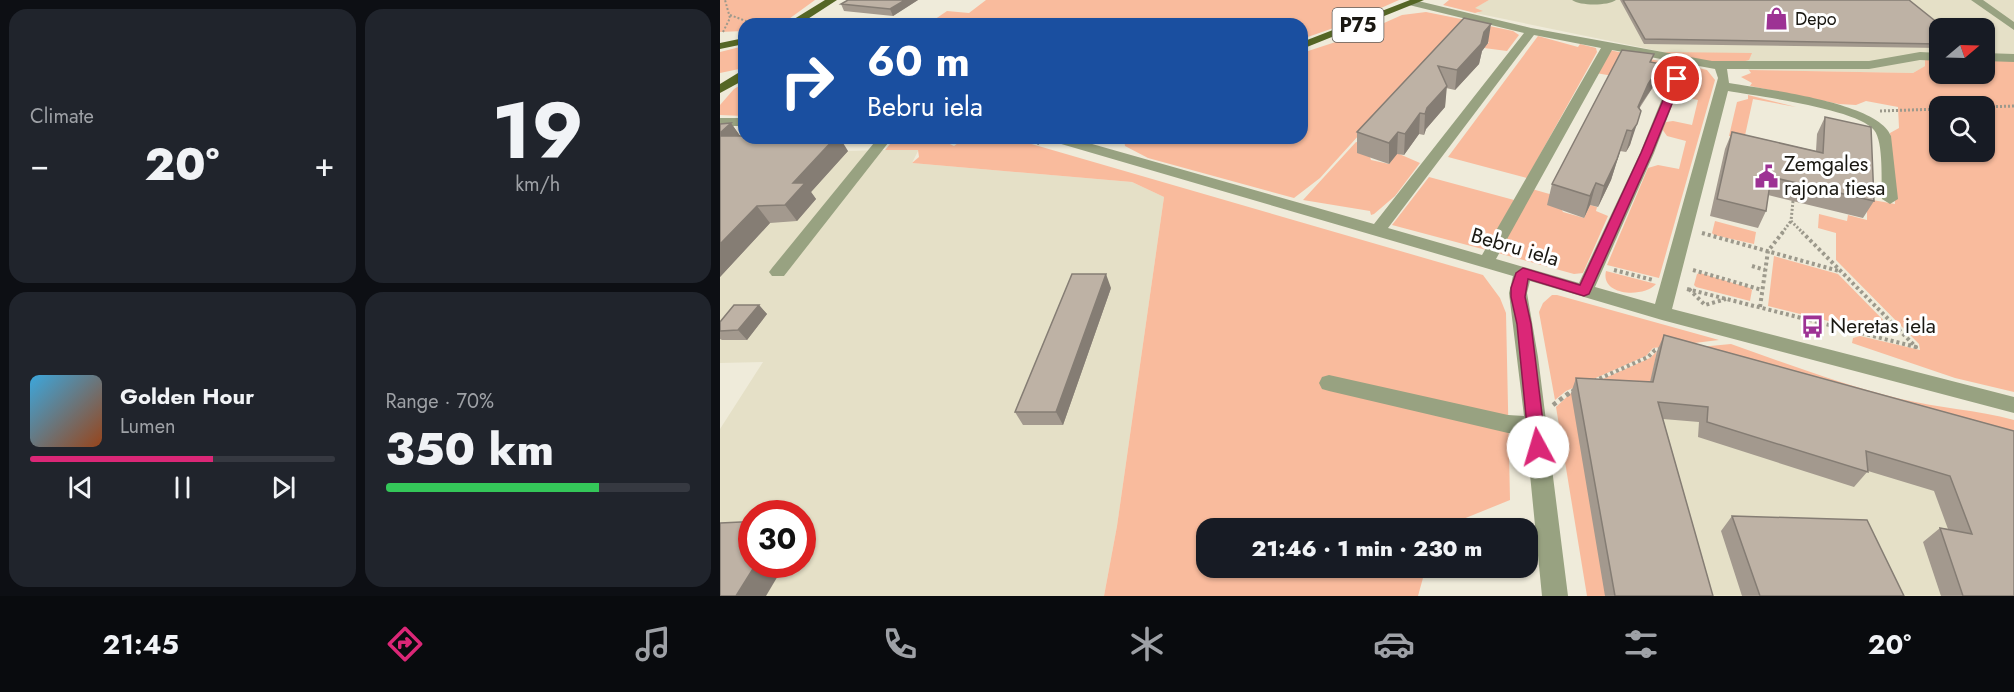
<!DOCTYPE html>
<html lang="en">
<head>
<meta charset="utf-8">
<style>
  body { margin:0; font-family:Jost,sans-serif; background:#20242c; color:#f1f3f6; height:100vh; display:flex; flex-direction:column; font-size:22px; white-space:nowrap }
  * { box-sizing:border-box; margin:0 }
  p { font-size:20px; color:#9ea1a6 }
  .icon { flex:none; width:33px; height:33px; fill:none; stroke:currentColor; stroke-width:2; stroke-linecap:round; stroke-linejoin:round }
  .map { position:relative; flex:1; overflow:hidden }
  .drawer { display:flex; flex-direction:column; gap:9px; padding:9px; background:#0d0f14; width:720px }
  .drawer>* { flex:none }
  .banner { position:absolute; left:18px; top:18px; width:570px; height:126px; border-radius:18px; box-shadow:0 2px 4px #0004; background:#1a4fa0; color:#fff; overflow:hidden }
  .needle { width:39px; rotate:71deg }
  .controls { position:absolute; left:1209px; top:18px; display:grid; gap:12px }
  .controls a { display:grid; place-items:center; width:66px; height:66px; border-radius:12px; background:#171b24; box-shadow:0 2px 4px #0004; font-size:30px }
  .speed { position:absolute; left:18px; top:500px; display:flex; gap:12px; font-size:30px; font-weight:700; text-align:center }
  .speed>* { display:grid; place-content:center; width:78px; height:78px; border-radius:50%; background:#171b24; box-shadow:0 2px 4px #0004; line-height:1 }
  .speed .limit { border:9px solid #d22; background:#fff; color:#111 }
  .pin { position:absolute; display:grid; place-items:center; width:51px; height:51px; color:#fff; margin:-26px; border:3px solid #fff; border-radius:50%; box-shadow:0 2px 6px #0007 }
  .me { position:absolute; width:66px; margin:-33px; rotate:354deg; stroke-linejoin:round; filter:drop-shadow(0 0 4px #0008) }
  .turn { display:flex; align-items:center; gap:21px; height:126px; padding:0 30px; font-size:27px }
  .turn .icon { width:78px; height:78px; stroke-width:2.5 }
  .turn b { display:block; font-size:42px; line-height:51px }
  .big { font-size:45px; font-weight:800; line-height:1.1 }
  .drawer .tile { flex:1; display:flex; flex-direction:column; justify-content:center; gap:9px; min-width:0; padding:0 21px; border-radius:18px; background:#20242c }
  .drawer .dial { align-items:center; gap:0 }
  .dial b { font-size:78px; line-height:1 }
  .song { display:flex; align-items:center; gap:18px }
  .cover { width:72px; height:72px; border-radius:9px; background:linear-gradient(135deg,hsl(200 70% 55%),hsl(20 70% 35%)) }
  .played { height:6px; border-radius:3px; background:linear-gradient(90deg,#db2777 60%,#363941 60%) }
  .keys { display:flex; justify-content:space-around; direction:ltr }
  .heat { display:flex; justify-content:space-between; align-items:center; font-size:33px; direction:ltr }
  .charge { height:9px; border-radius:4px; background:linear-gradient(90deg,#34c759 70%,#363941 0) }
  .drawer .tiles { flex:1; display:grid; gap:9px; grid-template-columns:repeat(2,1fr) }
  .trip { position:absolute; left:476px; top:518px; width:342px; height:60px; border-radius:18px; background:#171b24; box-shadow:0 2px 4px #0004; font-weight:800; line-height:60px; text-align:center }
  .tabs { display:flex; height:96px; justify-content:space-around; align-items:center; background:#090b0e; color:#9ea1a6 }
  .tabs .icon { width:42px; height:42px }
  .tabs .selected { color:#db2777 }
  .tabs b { font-size:27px; color:#f1f3f6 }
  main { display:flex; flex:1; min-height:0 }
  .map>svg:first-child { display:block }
  .built { fill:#e5e0c7; fill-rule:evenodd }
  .green { fill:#f9bb9d; fill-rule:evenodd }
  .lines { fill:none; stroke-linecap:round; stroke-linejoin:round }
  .path-far3 { stroke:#9c998c; stroke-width:2; stroke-dasharray:2 2; stroke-linecap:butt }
  .path-far2 { stroke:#9c998c; stroke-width:3; stroke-dasharray:2 2; stroke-linecap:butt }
  .path-far1 { stroke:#9c998c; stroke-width:4; stroke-dasharray:3 3; stroke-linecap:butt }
  .path { stroke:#9c998c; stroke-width:4.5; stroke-dasharray:4 4; stroke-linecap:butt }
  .minor { fill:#98a281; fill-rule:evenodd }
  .major { fill:#556625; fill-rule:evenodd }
  .wall { fill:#a3998e }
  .shaded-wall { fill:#857d74 }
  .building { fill:#beb2a5; stroke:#857d74; stroke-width:1.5 }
  .route { fill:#db2777; stroke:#8e194d; stroke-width:1.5 }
  .labels { text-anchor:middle; stroke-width:6; stroke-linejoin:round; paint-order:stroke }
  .far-poi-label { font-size:18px; fill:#1a1812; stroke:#fff; text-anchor:start }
  .shield { fill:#fff; stroke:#5f5d59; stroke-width:1.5 }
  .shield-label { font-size:20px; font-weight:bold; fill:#1a1812 }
  .poi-label { font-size:21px; fill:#1a1812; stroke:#fff; text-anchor:start }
  .street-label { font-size:21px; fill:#1a1812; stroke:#fff }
</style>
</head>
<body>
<main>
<section class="drawer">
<div class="tiles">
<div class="tile"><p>Climate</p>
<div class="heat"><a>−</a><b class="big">20°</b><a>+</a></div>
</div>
<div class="tile dial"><b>19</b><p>km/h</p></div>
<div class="tile">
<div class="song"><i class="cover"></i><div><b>Golden Hour</b><p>Lumen</p></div></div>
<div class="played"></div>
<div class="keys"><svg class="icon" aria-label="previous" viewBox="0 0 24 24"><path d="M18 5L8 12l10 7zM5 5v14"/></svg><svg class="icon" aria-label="pause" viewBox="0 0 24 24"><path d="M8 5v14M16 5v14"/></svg><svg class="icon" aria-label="next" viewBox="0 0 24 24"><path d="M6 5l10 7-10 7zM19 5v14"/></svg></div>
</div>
<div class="tile"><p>Range · 70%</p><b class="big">350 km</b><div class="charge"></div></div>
</div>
</section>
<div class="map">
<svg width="1294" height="596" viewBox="0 0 1294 596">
  <rect width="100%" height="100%" fill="#efebda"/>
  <path class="built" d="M769,0H1294V59H1265L1264,28H1220L1219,58L1193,73L1029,70L1022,62L987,61L755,13H759L754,8Z
    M0,140L128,151L199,149L192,163L412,182L444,197L397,526L384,596H0V429L43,362L0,363ZM32,513H82V564H32Z
    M937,351L1294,451V596H885L925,398Z"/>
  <path class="green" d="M0,0H95L62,24H24V31L0,32Z
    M266,0H679L625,24L582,39V24H208L227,11L249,13Z
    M729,0H769L755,8L763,11L755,13L723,5Z
    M706,12L751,21L729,36L600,178L574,198L428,158L405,146L404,138H582V53L637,35L682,15Z
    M755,23L793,31L799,35L787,51L764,48L769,42L755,39Z
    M818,36L858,47L860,44L876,48L877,52L807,178L728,157Z
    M24,46V68L0,73V52Z
    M890,50L948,63L952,67L944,85L876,73Z
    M943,52L1032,53L1029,60C1006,68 967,57 943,52Z
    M1219,58L1220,74H1264L1265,59H1294V392L1235,378L1132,343L1133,338L1140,336L1200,350L1199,344L1116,260V233L1098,228L1099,214L1127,221L1128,215L1147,220V199L1175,204L1170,133L1179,128L1178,107L1146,101L1136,105L1119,104L1030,86L1032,83L1021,77L1031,73L1029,70L1193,73L1205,66V60ZM1220,106H1264V152H1220Z
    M970,66L987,70L995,80L939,278L887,265L928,168L938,165L959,169L966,141L947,136L942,129L946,122L953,121L972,125L978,100L961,96L958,93Z
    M24,83V116L0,115V105L14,89Z
    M1028,95L1076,107L1033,99L1022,149L1006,145L1019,147L1021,139L1009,136L1017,102L1028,99Z
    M175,138H217L234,146L242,140L239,138H291L763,275L780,298L786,313L790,500L721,528H486V567H706L698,596H384L397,526L444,197L412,182L192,163L199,157L198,150H165Z
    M636,142L646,144L651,160L669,164L677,153L700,163L675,196L654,214L651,215L650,211L583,200Z
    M709,177L794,200L766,250L672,225Z
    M812,189L833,195L843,212L864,218L870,205L877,207L876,211L888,216L863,273L854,274L778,253Z
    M995,221L1036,232L1034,244L994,235L992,233Z
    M1054,256L1118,274L1170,327L1174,334L1169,336L1048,306Z
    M886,271L936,284C924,298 880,296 886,271Z
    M980,273L1030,288L1032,290L1030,301L976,287L974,285L977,274Z
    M832,295H837L999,340L933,348L926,356L846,391L835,400L819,312L823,303Z
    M1011,344C1067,364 1123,385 1181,399C1219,408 1257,410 1294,420V451L937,351L885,596H867L836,407L851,393L930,358L937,351Z"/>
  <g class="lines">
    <path class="path-far3" d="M10,15L34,24
      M3,32L10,18L5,0"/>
    <path class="path-far2" d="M1264,107L1294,106
      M1160,111L1220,109
      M298,138L321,144
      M1073,201L1071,221L1083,233
      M1062,233L1071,221"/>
    <path class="path-far1" d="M982,233L1119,271
      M1032,266L1045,270
      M894,270L933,280
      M973,270L1042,290
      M967,289L1196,347L1082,232
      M969,289L985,305L1006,299
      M1040,307L1048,251L1063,232
      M874,381L928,357L935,350L942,349
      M847,395L854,390"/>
    <path class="path" d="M833,405L849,393"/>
    <path class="minor" d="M694,0L811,28L992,61H1149L1200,52L1220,53V61L1200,60L1149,69H1007L1009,83C1043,89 1159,102 1171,136L1178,199L1170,204L1162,199C1161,183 1164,142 1154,130C1138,109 1037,96 1008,91L952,309L1294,397V413L942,320L810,281L807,293L818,357L848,596H822L806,434L788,433L609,391L602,389L599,383L602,377L609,375L788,415L804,416L789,293L793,276L331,141L329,138H351L654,224L804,33L689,5V1ZM814,35L881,48L762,255L668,228ZM892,50L957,62L920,153L859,283L776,259ZM968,64L995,69L998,78L935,304L875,287L934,153Z
      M852,0H896C888,6 860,6 852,0Z
      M1251,0H1263L1294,22V30Z
      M1264,53L1294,54V62L1264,61Z
      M0,118H24V126H0Z
      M158,138H172L64,276H52L49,272L52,268Z"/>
    <path class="major" d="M105,0H117L80,24H66Z
      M690,0H704L582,49V42Z
      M24,38V44L0,49V43Z
      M18,73H24V80L0,93V84Z"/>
  </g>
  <path class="wall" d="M198,0L173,16L124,11L121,4Z
    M900,0H1189L1220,28V48L924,44Z
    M744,18L768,43L762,51L759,64L735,90L726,88L725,107L706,129L704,135L699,134L684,155L677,154L669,164L637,153V132Z
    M934,54L931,62L941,64L935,84L919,109L910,145L906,152L900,151L891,180L878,207L870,205L864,218L827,205L832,184Z
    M1105,117L1154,201L1143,218L1048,195L1046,211L1038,228L990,216L1005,149L1012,132L1096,151L1097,134Z
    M11,123L20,136L128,151L91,192L96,199L77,221L50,223L0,277Z
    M391,288L343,425H303L295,412Z
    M39,305L47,314L27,340H2L0,339V322Z
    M944,335L1294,431V596H1221L1203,542L1220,528L1228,529L1214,491L1148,471L1134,487L978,437L979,422L943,419L993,596H885L851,393L856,378L930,382L937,351Z
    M1012,516L1184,596H1022L1001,531Z"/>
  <path class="shaded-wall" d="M185,0H198L173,16L170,9Z
    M771,24L768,43L762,51L759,64L735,90L737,70L764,32Z
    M941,64L935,84L921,104L911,127L918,107L928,84Z
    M727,86L725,107L706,129L704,135L705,114L707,108Z
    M700,113L699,134L684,155L685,134Z
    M11,123L23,140L0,142V133Z
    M917,124L910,145L906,152L912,131Z
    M907,130L891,180L878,207L884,186Z
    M678,132L677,154L669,164V143Z
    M115,138H120L128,151L91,192L96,199L77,221L65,205L73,183Z
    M876,183L870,205L864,218L870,196Z
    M37,206L50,223L0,277V244Z
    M386,274L391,288L343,425L336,412Z
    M39,305L47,314L27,340L18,330Z
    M36,564H65L46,596H16Z"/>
  <path class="building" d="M128,0H185L170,9L121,4Z
    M903,0H1189L1224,28H1220V44L925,39Z
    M744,18L771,24L764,32L761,44L737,70L718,66L727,86L707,108L705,114L700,113L685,134L678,132L669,143L637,132Z
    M902,50L934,54L930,62L941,64L928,84L918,107L921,111L917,124L912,131L907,130L897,159L884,186L876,183L870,196L832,184Z
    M1105,117L1151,127L1154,201L1051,177L1046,211L997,199L1012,132L1103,153Z
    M11,123L0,133V124Z
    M0,136H24V138H115L73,183H85L65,205L37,206L0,244Z
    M352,274H386L336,412H295Z
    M14,305H39L18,330L0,331V322Z
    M944,335L1294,431V596H1243L1220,528L1252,534L1230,476L1146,451L1148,472L987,422L988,407L938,402L993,596H895L856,378L933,382Z
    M1012,516L1147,520L1184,596H1040Z
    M21,522H32V564H36L16,596H0V523Z"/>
  <path class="route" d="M957,76L962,79L932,153L869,294L864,296L808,279L805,297L811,324L826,447L823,452L818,454L812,452L809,447L797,324L791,297V288L796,273L803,268L860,285L921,153L952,79Z"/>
  <defs>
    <symbol id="shop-bare" viewBox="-9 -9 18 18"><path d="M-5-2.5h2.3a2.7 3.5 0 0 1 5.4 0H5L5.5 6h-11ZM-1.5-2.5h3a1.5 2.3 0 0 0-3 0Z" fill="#9d3294" stroke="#fff" stroke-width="2.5" paint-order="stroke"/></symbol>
    <symbol id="civic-bare" viewBox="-9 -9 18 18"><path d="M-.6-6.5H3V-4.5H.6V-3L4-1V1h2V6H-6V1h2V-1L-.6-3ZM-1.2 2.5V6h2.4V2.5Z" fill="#9d3294" stroke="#fff" stroke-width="2.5" paint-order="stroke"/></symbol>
    <symbol id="bus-bare" viewBox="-9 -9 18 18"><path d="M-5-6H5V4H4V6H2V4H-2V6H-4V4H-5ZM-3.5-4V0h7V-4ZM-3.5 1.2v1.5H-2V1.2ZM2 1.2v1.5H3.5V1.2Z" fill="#9d3294" stroke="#fff" stroke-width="2.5" paint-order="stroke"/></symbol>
  </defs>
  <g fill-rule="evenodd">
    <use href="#shop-bare" x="1040" y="2" width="33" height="33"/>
    <use href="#civic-bare" x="1030" y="160" width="33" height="33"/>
    <use href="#bus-bare" x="1076" y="310" width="33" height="33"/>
  </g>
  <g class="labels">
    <g class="far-poi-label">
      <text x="1075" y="25">Depo</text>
    </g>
    <rect class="shield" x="612.5" y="8" width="51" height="34" rx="4.5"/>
    <g class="shield-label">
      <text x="638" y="32">P75</text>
    </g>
    <g class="poi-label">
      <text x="1064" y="171">Zemgales<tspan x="1064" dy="24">rajona tiesa</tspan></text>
      <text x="1110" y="333">Neretas iela</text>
    </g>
    <g class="street-label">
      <text transform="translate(795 247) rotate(16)" y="7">Bebru iela</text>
    </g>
  </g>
</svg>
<div class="controls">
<a><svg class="needle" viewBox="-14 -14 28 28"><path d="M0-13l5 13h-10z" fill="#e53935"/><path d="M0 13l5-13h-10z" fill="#9ea1a6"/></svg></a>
<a><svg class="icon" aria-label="search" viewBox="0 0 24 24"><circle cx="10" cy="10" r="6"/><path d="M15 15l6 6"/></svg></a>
</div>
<div class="speed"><div class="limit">30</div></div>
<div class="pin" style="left:957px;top:79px;background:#d93025"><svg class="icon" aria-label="arrive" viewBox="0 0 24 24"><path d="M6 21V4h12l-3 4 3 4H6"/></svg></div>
<svg class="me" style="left:818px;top:447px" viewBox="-20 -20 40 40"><circle r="19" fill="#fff"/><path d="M0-13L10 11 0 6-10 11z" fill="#db2777"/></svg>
<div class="trip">21:46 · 1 min · 230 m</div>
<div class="banner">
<div class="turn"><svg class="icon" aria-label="right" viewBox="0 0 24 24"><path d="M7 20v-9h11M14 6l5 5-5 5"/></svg><div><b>60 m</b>Bebru iela</div></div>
</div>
</div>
</main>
<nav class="tabs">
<b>21:45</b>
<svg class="icon selected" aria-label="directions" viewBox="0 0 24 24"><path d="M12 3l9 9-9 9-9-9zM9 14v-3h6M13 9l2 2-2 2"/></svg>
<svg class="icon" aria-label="music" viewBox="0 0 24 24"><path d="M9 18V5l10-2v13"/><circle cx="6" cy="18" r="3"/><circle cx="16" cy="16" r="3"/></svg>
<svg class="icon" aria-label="phone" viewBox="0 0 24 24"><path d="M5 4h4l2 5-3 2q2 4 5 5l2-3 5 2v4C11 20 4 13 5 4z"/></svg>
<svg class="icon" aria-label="climate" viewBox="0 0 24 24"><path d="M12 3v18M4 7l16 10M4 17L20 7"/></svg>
<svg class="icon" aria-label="car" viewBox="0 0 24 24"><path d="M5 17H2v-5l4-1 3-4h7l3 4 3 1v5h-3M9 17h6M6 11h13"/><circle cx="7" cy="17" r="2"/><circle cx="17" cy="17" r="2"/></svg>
<svg class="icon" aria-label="filters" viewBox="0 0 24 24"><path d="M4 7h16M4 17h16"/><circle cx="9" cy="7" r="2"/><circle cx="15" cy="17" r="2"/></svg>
<b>20°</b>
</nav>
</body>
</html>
